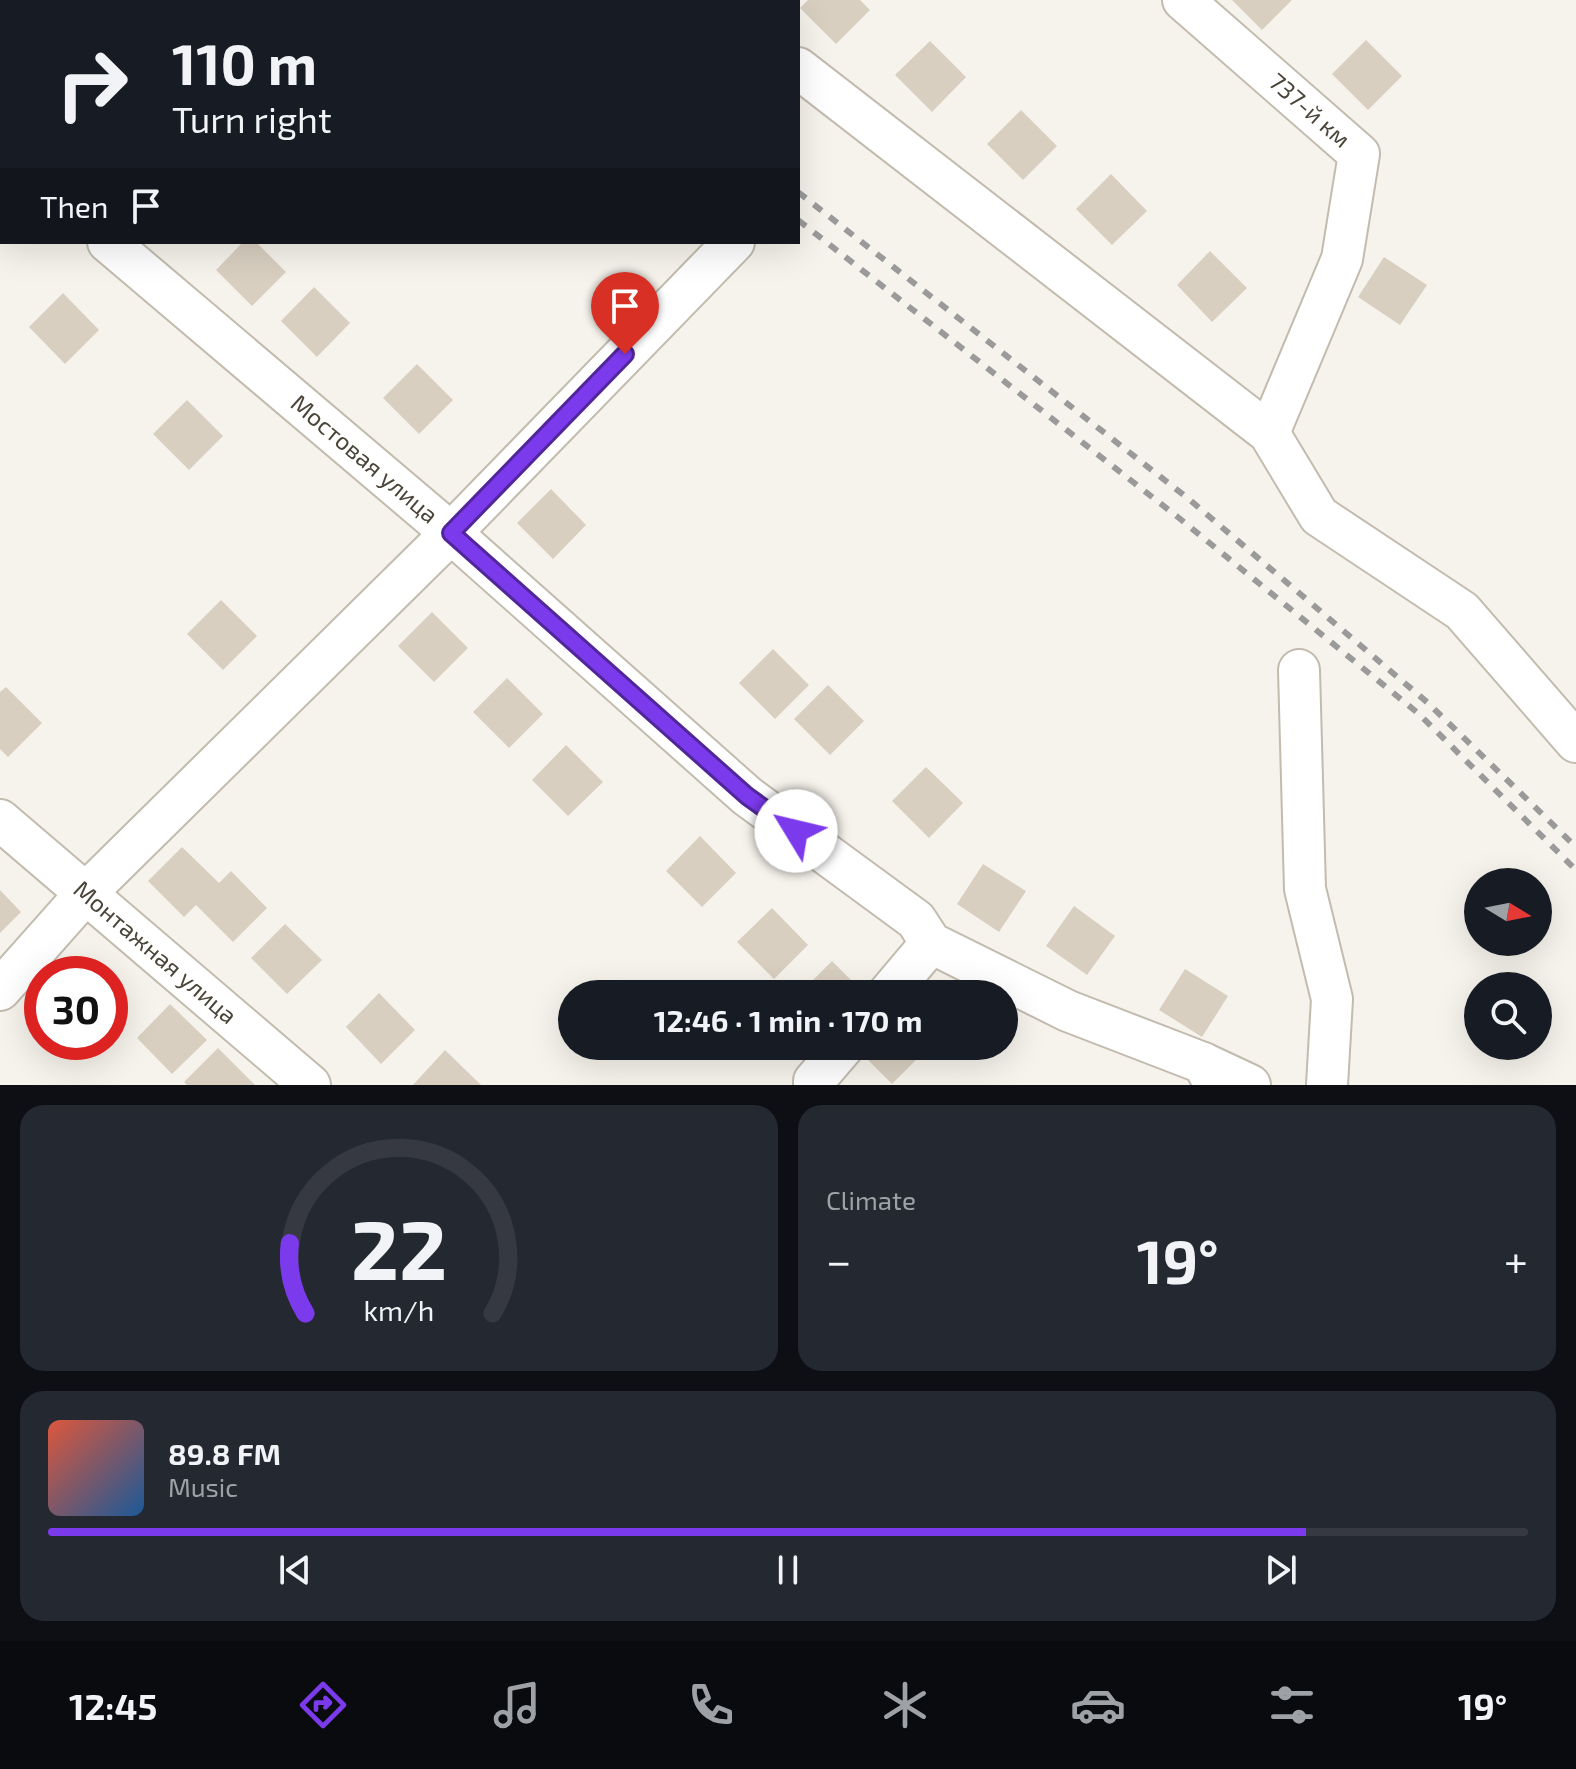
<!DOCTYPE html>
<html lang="en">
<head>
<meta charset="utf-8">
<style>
  body { margin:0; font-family:"Exo 2",sans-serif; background:#242831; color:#f1f3f6; height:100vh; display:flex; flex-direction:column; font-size:30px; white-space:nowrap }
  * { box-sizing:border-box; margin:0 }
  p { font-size:26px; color:#9ea1a6 }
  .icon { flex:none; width:44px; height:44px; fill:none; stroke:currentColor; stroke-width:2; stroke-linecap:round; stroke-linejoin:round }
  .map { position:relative; height:1085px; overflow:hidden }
  .panel { display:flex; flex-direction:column; gap:20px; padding:20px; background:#0d0f14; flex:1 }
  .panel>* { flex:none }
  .banner { position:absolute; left:0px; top:0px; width:800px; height:244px; box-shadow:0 8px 32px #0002; background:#171b24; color:#f1f3f6; overflow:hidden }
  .needle { width:52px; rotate:100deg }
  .fabs { position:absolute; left:1464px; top:868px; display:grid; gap:16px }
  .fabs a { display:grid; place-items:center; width:88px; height:88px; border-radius:50%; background:#171b24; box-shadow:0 8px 32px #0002; font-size:40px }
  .speed { position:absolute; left:24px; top:956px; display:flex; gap:16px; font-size:40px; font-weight:700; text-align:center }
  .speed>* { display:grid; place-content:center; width:104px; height:104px; border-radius:50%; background:#171b24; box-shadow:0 8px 32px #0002; line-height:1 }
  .speed .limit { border:12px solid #d22; background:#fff; color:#111 }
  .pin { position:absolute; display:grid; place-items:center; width:68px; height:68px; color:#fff; margin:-82px -34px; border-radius:50% 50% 50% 0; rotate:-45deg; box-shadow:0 0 8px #0007 }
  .pin .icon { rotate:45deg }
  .me { position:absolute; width:88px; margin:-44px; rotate:306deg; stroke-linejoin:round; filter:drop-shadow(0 0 6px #0008) }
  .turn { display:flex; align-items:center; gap:28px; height:168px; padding:0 40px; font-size:36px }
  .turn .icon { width:104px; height:104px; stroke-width:2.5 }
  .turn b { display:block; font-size:56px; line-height:68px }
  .then { display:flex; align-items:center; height:76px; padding:0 40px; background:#0003; gap:16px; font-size:30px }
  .big { font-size:60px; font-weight:700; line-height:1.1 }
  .panel .widget { flex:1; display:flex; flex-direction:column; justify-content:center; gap:12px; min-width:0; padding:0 28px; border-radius:24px; background:#242831 }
  .panel .dial { align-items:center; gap:0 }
  .dial svg { height:208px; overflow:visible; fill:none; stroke:#363941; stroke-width:7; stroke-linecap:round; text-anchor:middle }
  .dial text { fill:#f1f3f6; stroke:none }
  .song { display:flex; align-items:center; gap:24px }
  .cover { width:96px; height:96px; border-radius:12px; background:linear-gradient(135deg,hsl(10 70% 55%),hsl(210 70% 35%)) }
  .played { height:8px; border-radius:4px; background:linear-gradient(90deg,#7c3aed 85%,#363941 85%) }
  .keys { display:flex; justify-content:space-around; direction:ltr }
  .heat { display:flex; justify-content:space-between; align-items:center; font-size:44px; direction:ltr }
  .panel .tiles { flex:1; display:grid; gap:20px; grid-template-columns:1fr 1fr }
  .widget:last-child { grid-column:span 2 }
  .trip { position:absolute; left:558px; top:980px; width:460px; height:80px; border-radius:40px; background:#171b24; box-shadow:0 8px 32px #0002; font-weight:700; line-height:80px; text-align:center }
  .menu { display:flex; height:128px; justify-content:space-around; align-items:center; background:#090b0e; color:#9ea1a6 }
  .menu .icon { width:56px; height:56px }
  .menu .on { color:#7c3aed }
  .menu b { font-size:36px; color:#f1f3f6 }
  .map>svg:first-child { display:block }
  .building { fill:#d8cfc1 }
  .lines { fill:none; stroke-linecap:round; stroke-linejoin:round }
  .minor-casing { stroke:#c2bbae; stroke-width:44 }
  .minor { stroke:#fff; stroke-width:40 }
  .rail { stroke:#9a9a9a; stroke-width:6; stroke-dasharray:10 10; stroke-linecap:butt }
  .route-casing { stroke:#51269a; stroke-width:20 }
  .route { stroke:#7c3aed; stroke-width:14 }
  .labels { text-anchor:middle; stroke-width:7; stroke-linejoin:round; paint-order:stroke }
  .street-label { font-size:24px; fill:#4b4439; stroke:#fff }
</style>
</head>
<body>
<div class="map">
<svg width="1576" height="1085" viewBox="0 0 1576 1085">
  <rect width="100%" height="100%" fill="#f6f3ec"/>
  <path class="building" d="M808,0H860L870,10L836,44L800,8Z
    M1232,0H1292L1262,30Z
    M1366,40L1402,76L1368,110L1332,74Z
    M930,41L966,77L932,112L895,75Z
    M1021,110L1057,146L1023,180L987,144Z
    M1111,174L1147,211L1112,245L1076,209Z
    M243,242H256L286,272L252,306L216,270Z
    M1210,251L1247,288L1212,322L1177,285Z
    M1384,257L1427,285L1400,325L1358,297Z
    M314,287L350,323L317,357L281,321Z
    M63,293L99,330L65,364L29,327Z
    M417,364L453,400L419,434L383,398Z
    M187,400L223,436L189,470L153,434Z
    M551,489L586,525L553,559L517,523Z
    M221,600L257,636L223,670L187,634Z
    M432,612L468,648L434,682L398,646Z
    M773,649L809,685L775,719L739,683Z
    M507,678L543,714L509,748L473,712Z
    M828,685L864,721L830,755L794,719Z
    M6,687L42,723L8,757L0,749V692Z
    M566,745L603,782L568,816L532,780Z
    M926,767L963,803L929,838L892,801Z
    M700,836L736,873L702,907L666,871Z
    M182,847L219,883L231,871L267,908L233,942L196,905L184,917L148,881Z
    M983,864L1026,891L999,932L957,904Z
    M0,890L21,912L0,933Z
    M1074,906L1115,936L1087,975L1046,946Z
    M772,908L808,945L774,979L737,942Z
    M285,924L322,960L287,994L251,958Z
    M832,961L865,994H799Z
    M1185,969L1228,996L1202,1037L1159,1010Z
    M379,993L415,1030L381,1064L346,1027Z
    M170,1004L207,1040L172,1074L137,1038Z
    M858,1046H922L926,1050L892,1084L856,1048Z
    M218,1048L255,1085H187L184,1082Z
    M445,1050L481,1085H413Z"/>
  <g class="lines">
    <defs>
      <g id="minor">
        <path d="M710,0L712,2"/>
        <path id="s1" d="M1183,0L1359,154L1342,259L1269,433"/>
        <path d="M798,68L1269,433L1319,516L1462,611L1576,742"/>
        <path d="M0,180L2,178"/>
        <path id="s2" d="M108,242L451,533L747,796L916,920L931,943L1068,1011L1203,1063L1215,1085"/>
        <path d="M1299,670L1305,889L1332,999L1327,1085"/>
        <path id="s3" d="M0,820L310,1085"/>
        <path d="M0,990L86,893L451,533L734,242"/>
        <path d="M888,994L931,943"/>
        <path d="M1203,1063L1250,1085"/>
        <path d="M814,1085V1081L844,1046"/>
      </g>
    </defs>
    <use href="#minor" class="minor-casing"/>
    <use href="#minor" class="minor"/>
    <path class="rail" d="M516,0L519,2
      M553,0L556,2
      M798,192L1190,500L1428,703L1576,847
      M798,220L1179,518L1419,714L1576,870"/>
  </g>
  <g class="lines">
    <defs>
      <path id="route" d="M625,354L451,533L747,796L796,831"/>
    </defs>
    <use href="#route" class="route-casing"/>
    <use href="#route" class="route"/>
  </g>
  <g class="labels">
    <g class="street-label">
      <text dy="8" stroke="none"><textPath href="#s1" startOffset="168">737-й км</textPath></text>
      <text dy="8" stroke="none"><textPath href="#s2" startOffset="336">Мостовая улица</textPath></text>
      <text dy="8" stroke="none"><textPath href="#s3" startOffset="204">Монтажная улица</textPath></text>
    </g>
  </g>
</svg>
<div class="fabs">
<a><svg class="needle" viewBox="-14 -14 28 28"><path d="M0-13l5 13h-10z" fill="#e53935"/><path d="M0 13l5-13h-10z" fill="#9ea1a6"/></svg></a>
<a><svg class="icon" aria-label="search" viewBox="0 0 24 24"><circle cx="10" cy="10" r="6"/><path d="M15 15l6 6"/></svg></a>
</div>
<div class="speed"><div class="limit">30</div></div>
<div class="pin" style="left:625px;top:354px;background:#d93025"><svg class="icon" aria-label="arrive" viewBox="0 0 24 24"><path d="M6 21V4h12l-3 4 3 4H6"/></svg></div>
<svg class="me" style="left:796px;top:831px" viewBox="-20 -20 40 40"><circle r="19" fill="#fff"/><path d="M0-13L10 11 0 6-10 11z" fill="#7c3aed"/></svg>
<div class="trip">12:46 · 1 min · 170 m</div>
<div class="banner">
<div class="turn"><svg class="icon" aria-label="right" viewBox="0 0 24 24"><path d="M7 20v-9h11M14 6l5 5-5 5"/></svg><div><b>110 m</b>Turn right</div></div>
<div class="then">Then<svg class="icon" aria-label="arrive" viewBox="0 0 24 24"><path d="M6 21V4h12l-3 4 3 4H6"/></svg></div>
</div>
</div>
<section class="panel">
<div class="tiles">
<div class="widget dial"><svg viewBox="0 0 100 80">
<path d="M14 69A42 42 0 1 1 86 69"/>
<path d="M14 69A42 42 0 0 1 8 42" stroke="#7c3aed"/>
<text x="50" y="56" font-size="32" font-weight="700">22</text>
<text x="50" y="72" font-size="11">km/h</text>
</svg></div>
<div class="widget"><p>Climate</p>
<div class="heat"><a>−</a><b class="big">19°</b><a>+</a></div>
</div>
<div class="widget">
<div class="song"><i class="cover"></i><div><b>89.8 FM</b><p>Music</p></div></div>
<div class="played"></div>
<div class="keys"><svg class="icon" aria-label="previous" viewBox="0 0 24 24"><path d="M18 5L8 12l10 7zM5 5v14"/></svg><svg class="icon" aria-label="pause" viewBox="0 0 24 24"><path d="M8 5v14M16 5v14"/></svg><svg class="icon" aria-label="next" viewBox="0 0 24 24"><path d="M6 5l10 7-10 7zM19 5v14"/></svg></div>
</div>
</div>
</section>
<nav class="menu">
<b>12:45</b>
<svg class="icon on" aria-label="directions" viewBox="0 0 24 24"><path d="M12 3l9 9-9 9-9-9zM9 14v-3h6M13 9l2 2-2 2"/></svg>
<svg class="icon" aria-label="music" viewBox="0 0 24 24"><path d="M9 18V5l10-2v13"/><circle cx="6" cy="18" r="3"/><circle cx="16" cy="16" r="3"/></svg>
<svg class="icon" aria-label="phone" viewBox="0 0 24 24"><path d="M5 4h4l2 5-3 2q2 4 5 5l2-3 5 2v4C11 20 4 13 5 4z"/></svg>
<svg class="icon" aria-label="climate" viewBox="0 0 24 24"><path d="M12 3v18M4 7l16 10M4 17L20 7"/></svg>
<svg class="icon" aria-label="car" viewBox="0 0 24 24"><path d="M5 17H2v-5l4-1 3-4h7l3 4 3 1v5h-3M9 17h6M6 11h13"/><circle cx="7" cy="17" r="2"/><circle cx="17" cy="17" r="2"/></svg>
<svg class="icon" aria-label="filters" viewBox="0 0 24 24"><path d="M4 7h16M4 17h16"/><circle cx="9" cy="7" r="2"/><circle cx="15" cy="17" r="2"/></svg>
<b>19°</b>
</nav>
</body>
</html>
